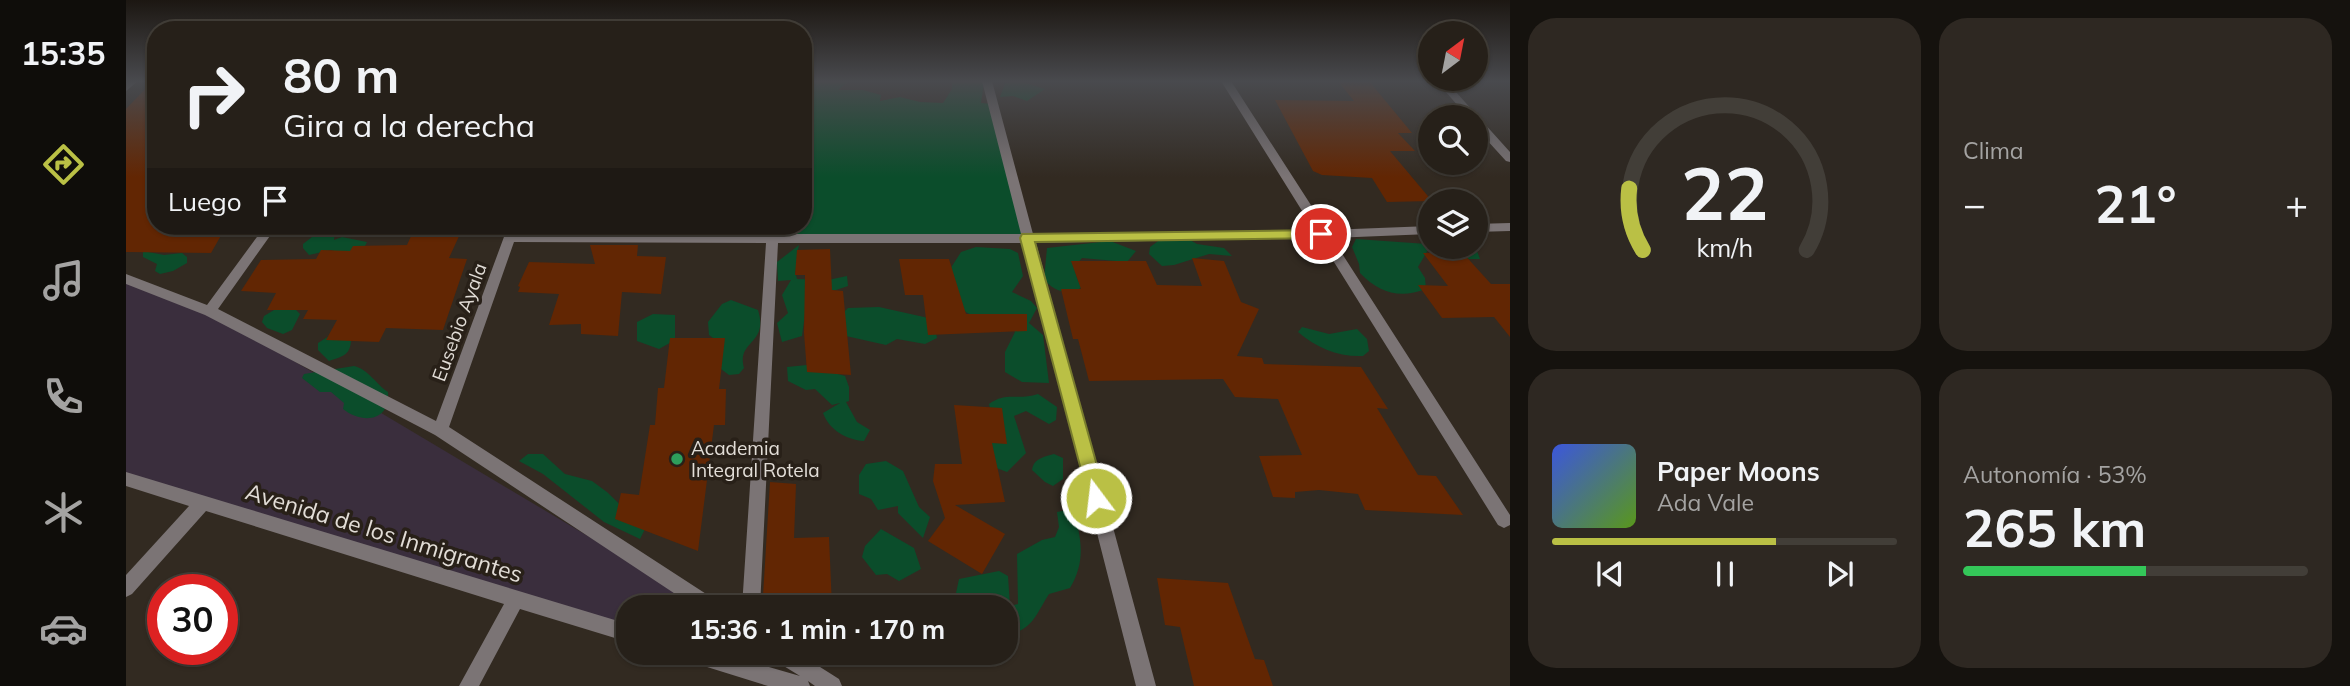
<!DOCTYPE html>
<html lang="es">
<head>
<meta charset="utf-8">
<style>
  body { margin:0; font-family:Mulish,sans-serif; background:#2e2822; color:#f1f3f6; height:100vh; display:flex; flex-direction:column; font-size:26px; white-space:nowrap }
  * { box-sizing:border-box; margin:0 }
  p { font-size:23px; color:#a4a3a2 }
  .icon { flex:none; width:38px; height:38px; fill:none; stroke:currentColor; stroke-width:2; stroke-linecap:round; stroke-linejoin:round }
  .map { position:relative; flex:1; overflow:hidden }
  .drawer { display:flex; flex-direction:column; gap:18px; padding:18px; background:#15120e; width:840px }
  .drawer>* { flex:none }
  .top-card { position:absolute; left:21px; top:21px; width:665px; height:214px; border-radius:28px; box-shadow:0 2px 5px #0004,0 0 0 2px #423e38; background:#262019; color:#f1f3f6; overflow:hidden }
  .needle { width:46px; rotate:32deg }
  .controls { position:absolute; left:1292px; top:21px; display:grid; gap:14px }
  .controls a { display:grid; place-items:center; width:70px; height:70px; border-radius:50%; background:#262019; box-shadow:0 2px 5px #0004,0 0 0 2px #423e38; font-size:35px }
  .speed { position:absolute; left:21px; top:574px; display:flex; gap:14px; font-size:35px; font-weight:700; text-align:center }
  .speed>* { display:grid; place-content:center; width:91px; height:91px; border-radius:50%; background:#262019; box-shadow:0 2px 5px #0004,0 0 0 2px #423e38; line-height:1 }
  .speed .limit { border:10px solid #d22; background:#fff; color:#111 }
  .pin { position:absolute; display:grid; place-items:center; width:60px; height:60px; color:#fff; margin:-30px; border:4px solid #fff; border-radius:50%; box-shadow:0 2px 7px #0007 }
  .me { position:absolute; width:77px; margin:-38px; rotate:345deg; stroke-linejoin:round; filter:drop-shadow(0 0 5px #0008) }
  .turn { display:flex; align-items:center; gap:24px; height:147px; padding:0 21px; font-size:32px }
  .turn .icon { width:91px; height:91px; stroke-width:2.5 }
  .turn b { display:block; font-size:49px; line-height:60px }
  .then { display:flex; align-items:center; height:66px; padding:0 21px; background:#0003; gap:14px; font-size:26px }
  .big { font-size:52px; font-weight:700; line-height:1.1 }
  .drawer .tile { flex:1; display:flex; flex-direction:column; justify-content:center; gap:10px; min-width:0; padding:0 24px; border-radius:28px; background:#2e2822 }
  .drawer .dial { align-items:center; gap:0 }
  .dial svg { height:182px; overflow:visible; fill:none; stroke:#423e38; stroke-width:7; stroke-linecap:round; text-anchor:middle }
  .dial text { fill:#f1f3f6; stroke:none }
  .song { display:flex; align-items:center; gap:21px }
  .cover { width:84px; height:84px; border-radius:10px; background:linear-gradient(135deg,hsl(230 70% 55%),hsl(90 70% 35%)) }
  .played { height:7px; border-radius:4px; background:linear-gradient(90deg,#bac045 65%,#423e38 65%) }
  .keys { display:flex; justify-content:space-around; direction:ltr }
  .heat { display:flex; justify-content:space-between; align-items:center; font-size:38px; direction:ltr }
  .charge { height:10px; border-radius:5px; background:linear-gradient(90deg,#34c759 53%,#423e38 0) }
  .drawer .tiles { flex:1; display:grid; gap:18px; grid-template-columns:repeat(2,1fr) }
  .trip { position:absolute; left:490px; top:595px; width:402px; height:70px; border-radius:28px; background:#262019; box-shadow:0 2px 5px #0004,0 0 0 2px #423e38; font-weight:700; line-height:70px; text-align:center }
  main { display:flex; flex:1; min-height:0 }
  .dock { display:flex; flex-direction:column; width:126px; justify-content:space-around; align-items:center; background:#0f0d0a; color:#a4a3a2 }
  .dock .icon { width:49px; height:49px }
  .dock .selected { color:#bac045 }
  .dock b { font-size:32px; color:#f1f3f6 }
  .map>svg:first-child { display:block }
  .commercial { fill:#3a2e3d }
  .green { fill:#0b4d2b }
  .building { fill:#622603 }
  .lines { fill:none; stroke-linecap:round; stroke-linejoin:round }
  .street { fill:#7b7475; fill-rule:evenodd }
  .route { fill:#bac045; stroke:#797d2d; stroke-width:2 }
  .leisure-dot { fill:#2e9e5b; stroke:#282018; stroke-width:2.5 }
  .labels { text-anchor:middle; stroke-width:7; stroke-linejoin:round; paint-order:stroke }
  .street-label { font-size:19px; fill:#e2ddd7; stroke:#282018 }
  .poi-label { font-size:19px; fill:#e2ddd7; stroke:#282018; text-anchor:start }
  .near-street-label { font-size:23px; fill:#e2ddd7; stroke:#282018 }
</style>
</head>
<body>
<main>
<nav class="dock">
<b>15:35</b>
<svg class="icon selected" aria-label="directions" viewBox="0 0 24 24"><path d="M12 3l9 9-9 9-9-9zM9 14v-3h6M13 9l2 2-2 2"/></svg>
<svg class="icon" aria-label="music" viewBox="0 0 24 24"><path d="M9 18V5l10-2v13"/><circle cx="6" cy="18" r="3"/><circle cx="16" cy="16" r="3"/></svg>
<svg class="icon" aria-label="phone" viewBox="0 0 24 24"><path d="M5 4h4l2 5-3 2q2 4 5 5l2-3 5 2v4C11 20 4 13 5 4z"/></svg>
<svg class="icon" aria-label="climate" viewBox="0 0 24 24"><path d="M12 3v18M4 7l16 10M4 17L20 7"/></svg>
<svg class="icon" aria-label="car" viewBox="0 0 24 24"><path d="M5 17H2v-5l4-1 3-4h7l3 4 3 1v5h-3M9 17h6M6 11h13"/><circle cx="7" cy="17" r="2"/><circle cx="17" cy="17" r="2"/></svg>
</nav>
<div class="map">
<svg width="1384" height="686" viewBox="0 0 1384 686">
  <rect width="100%" height="100%" fill="#322a21"/>
  <path class="commercial" d="M0,283L84,311L581,607H502V634L0,480Z"/>
  <path class="green" d="M677,81H723L712,90H737L755,95L754,101L774,97L794,102L817,103L826,89V81H854L858,83L855,103L867,104L901,238H646L647,226H677Z
    M893,81L919,89L901,101L887,96L874,97L879,83Z
    M284,226H368C354,238 347,231 332,231C318,232 305,233 292,233L286,231Z
    M196,229L209,231L208,240L216,237L241,242L239,246L217,254L205,250L183,255L177,248V244Z
    M1054,234L1071,244L1098,248L1106,256L1083,254L1048,265L1036,266L1023,254L1024,247L1035,239Z
    M1230,239L1301,244L1304,241V247L1349,246L1354,259H1343L1302,250L1292,267L1299,278L1300,289C1274,299 1253,293 1234,273L1233,264L1226,247Z
    M984,241L1010,251L1001,262L956,258C946,268 949,276 956,287C943,296 928,292 918,279L921,248Z
    M673,245L671,254L677,261L669,272L671,279L702,280L721,276L722,286L710,290L682,291L676,336L656,342L651,323L662,313L656,295L665,280L652,281L651,262Z
    M850,247L884,249L892,253L897,276L886,292L905,301L911,308L903,323L917,335L923,383L896,382L879,372V352L889,332L881,321C835,314 837,319 821,274L835,252Z
    M17,251L38,255L56,253L61,257V263L47,271L34,274L29,271L31,264L17,257Z
    M605,300L632,310C643,345 610,340 618,368L613,374L603,375L595,369L594,343L583,335L582,322L596,304Z
    M753,307L807,319L811,338L799,344L771,339L760,345L711,334L716,314L722,308Z
    M148,310H170L174,314L166,330L157,334L141,328L136,322L138,316Z
    M527,314L549,315V340L533,349L511,341V322Z
    M1176,327L1203,334L1231,329L1241,339L1243,351L1237,356C1212,357 1191,348 1172,332Z
    M206,334L225,338C225,355 218,356 203,361L192,350V343Z
    M681,365L719,376L723,387V401L720,402L731,422L744,430L738,441C721,440 703,430 697,413L714,403L706,405L689,389L680,390L662,381L661,367Z
    M228,366C242,369 250,384 262,392C264,422 236,424 217,409L218,403L205,392H194L176,378L178,374Z
    M912,394L931,407L930,420L923,424L900,411L888,416L900,453L881,472L860,464L867,420L863,404C881,391 891,401 912,394Z
    M402,454H417L439,474L466,481L481,492L519,529L514,539L478,522L417,474L393,461Z
    M928,454L937,458V479L927,486L919,482L906,470C908,458 918,457 928,454Z
    M760,461L777,471L793,507L804,517L797,538L772,513V506L752,510L745,499L733,494V475L740,464Z
    M946,509C956,536 960,562 944,588L923,594C910,614 906,632 880,634V607H827L833,579L873,571L882,576L884,606L892,604L891,554L916,540L929,537L933,527L931,512Z
    M755,529L788,548L795,569L773,581L761,574L750,575L736,557L739,546Z"/>
  <path class="building" d="M27,81H30V226H87L83,232H97L85,253L0,252V109Z
    M1212,81H1243L1286,133H1272L1289,151H1264L1306,201L1261,202L1246,178L1196,175L1187,171L1149,100L1228,101Z
    M459,226H514L513,231H460Z
    M286,234H334L323,258L341,259L317,330L260,328L253,342L200,340L211,320L177,319L182,310H141L150,293L115,291L135,260L190,259L195,250L224,251L227,246L281,245Z
    M464,245H512L511,256L540,257L535,294L496,292L492,336L455,334V324L423,325L433,294L392,292L394,287L392,286L403,262L469,264Z
    M704,249L706,290L717,291L725,375L681,372L678,333L679,275H669L671,250Z
    M1336,252L1365,284H1384V337L1368,317L1316,318L1292,285L1322,286L1297,253Z
    M1066,258L1098,261L1115,302L1133,309L1111,356L1136,358L1138,364L1235,367L1262,409L1251,408L1292,475L1310,476L1337,515L1239,510L1232,494L1193,490L1169,492V498L1147,497L1133,456L1176,455L1152,399L1109,397L1097,379L963,381L952,339H947L935,289H955L945,261H1020L1031,285L1076,286Z
    M773,259H823L840,314H901V331L802,335L797,295H779Z
    M544,338H599L593,389H600L599,425H588L572,551L489,519L495,493L513,495L524,425H529L532,388H538Z
    M828,405L876,408L881,444L866,443L879,502L829,505L879,534L856,574L802,541L819,518L807,481L809,464H836Z
    M644,482L670,484L668,538L703,537L706,607H660L637,596Z
    M1031,578L1102,583L1129,659L1138,660L1147,686H1068L1054,627L1039,625Z"/>
  <g class="lines">
    <path class="street" d="M1,81H12L0,91Z
      M856,81H866L907,234L1188,230L1095,81H1105L1201,230L1304,226V234L1206,238L1384,515V525L1378,528L1372,525L1193,238L910,243L1030,686H1010L897,243H652L634,607H616L640,243L388,242L323,427L591,601L594,607H569L309,435L79,315L0,284V274L81,305L139,226H151L92,309L310,421L382,226H394L391,234H640L641,226H653V234H895Z
      M1310,81H1320L1384,152V162L1380,161L1349,127V117H1342Z
      M1384,223V231L1349,232V224Z
      M0,472L502,624V642L394,609L353,686H333L378,604L80,511L6,594L0,597V575L63,506L0,486Z
      M556,653H595L674,676L648,660L646,653H672L713,679L716,686H689L682,681L684,686H642L565,662L558,660Z"/>
  </g>
  <linearGradient id="sky" x2="0" y2="1"><stop stop-color="#1c1712"/><stop offset="0.46" stop-color="#494a4e"/><stop offset="1" stop-color="#494a4e" stop-opacity="0"/></linearGradient>
  <rect width="1384" height="177" fill="url(#sky)"/>
  <path class="route" d="M1195,230L1202,234L1200,238L909,242L980,498L977,504L970,506L964,504L894,238L896,234Z"/>
  <circle class="leisure-dot" cx="551" cy="459" r="7"/>
  <g class="labels">
    <g class="street-label">
      <text transform="translate(333 322) rotate(-70)" y="7">Eusebio Ayala</text>
    </g>
    <g class="poi-label">
      <text x="565" y="455">Academia<tspan x="565" dy="22">Integral Rotela</tspan></text>
    </g>
    <g class="near-street-label">
      <text transform="translate(258 533) rotate(17)" y="8">Avenida de los Inmigrantes</text>
    </g>
  </g>
</svg>
<div class="controls">
<a><svg class="needle" viewBox="-14 -14 28 28"><path d="M0-13l5 13h-10z" fill="#e53935"/><path d="M0 13l5-13h-10z" fill="#a4a3a2"/></svg></a>
<a><svg class="icon" aria-label="search" viewBox="0 0 24 24"><circle cx="10" cy="10" r="6"/><path d="M15 15l6 6"/></svg></a>
<a><svg class="icon" aria-label="layers" viewBox="0 0 24 24"><path d="M12 4l9 5-9 5-9-5zM3 14l9 5 9-5"/></svg></a>
</div>
<div class="speed"><div class="limit">30</div></div>
<div class="pin" style="left:1195px;top:234px;background:#d93025"><svg class="icon" aria-label="arrive" viewBox="0 0 24 24"><path d="M6 21V4h12l-3 4 3 4H6"/></svg></div>
<svg class="me" style="left:970px;top:498px" viewBox="-20 -20 40 40"><circle r="17" fill="#bac045" stroke="#fff" stroke-width="3"/><path d="M0-11L8 9 0 5-8 9z" fill="#fff"/></svg>
<div class="trip">15:36 · 1 min · 170 m</div>
<div class="top-card">
<div class="turn"><svg class="icon" aria-label="right" viewBox="0 0 24 24"><path d="M7 20v-9h11M14 6l5 5-5 5"/></svg><div><b>80 m</b>Gira a la derecha</div></div>
<div class="then">Luego<svg class="icon" aria-label="arrive" viewBox="0 0 24 24"><path d="M6 21V4h12l-3 4 3 4H6"/></svg></div>
</div>
</div>
<section class="drawer">
<div class="tiles">
<div class="tile dial"><svg viewBox="0 0 100 80">
<path d="M14 69A42 42 0 1 1 86 69"/>
<path d="M14 69A42 42 0 0 1 8 42" stroke="#bac045"/>
<text x="50" y="56" font-size="32" font-weight="700">22</text>
<text x="50" y="72" font-size="11">km/h</text>
</svg></div>
<div class="tile"><p>Clima</p>
<div class="heat"><a>−</a><b class="big">21°</b><a>+</a></div>
</div>
<div class="tile">
<div class="song"><i class="cover"></i><div><b>Paper Moons</b><p>Ada Vale</p></div></div>
<div class="played"></div>
<div class="keys"><svg class="icon" aria-label="previous" viewBox="0 0 24 24"><path d="M18 5L8 12l10 7zM5 5v14"/></svg><svg class="icon" aria-label="pause" viewBox="0 0 24 24"><path d="M8 5v14M16 5v14"/></svg><svg class="icon" aria-label="next" viewBox="0 0 24 24"><path d="M6 5l10 7-10 7zM19 5v14"/></svg></div>
</div>
<div class="tile"><p>Autonomía · 53%</p><b class="big">265 km</b><div class="charge"></div></div>
</div>
</section>
</main>
</body>
</html>
